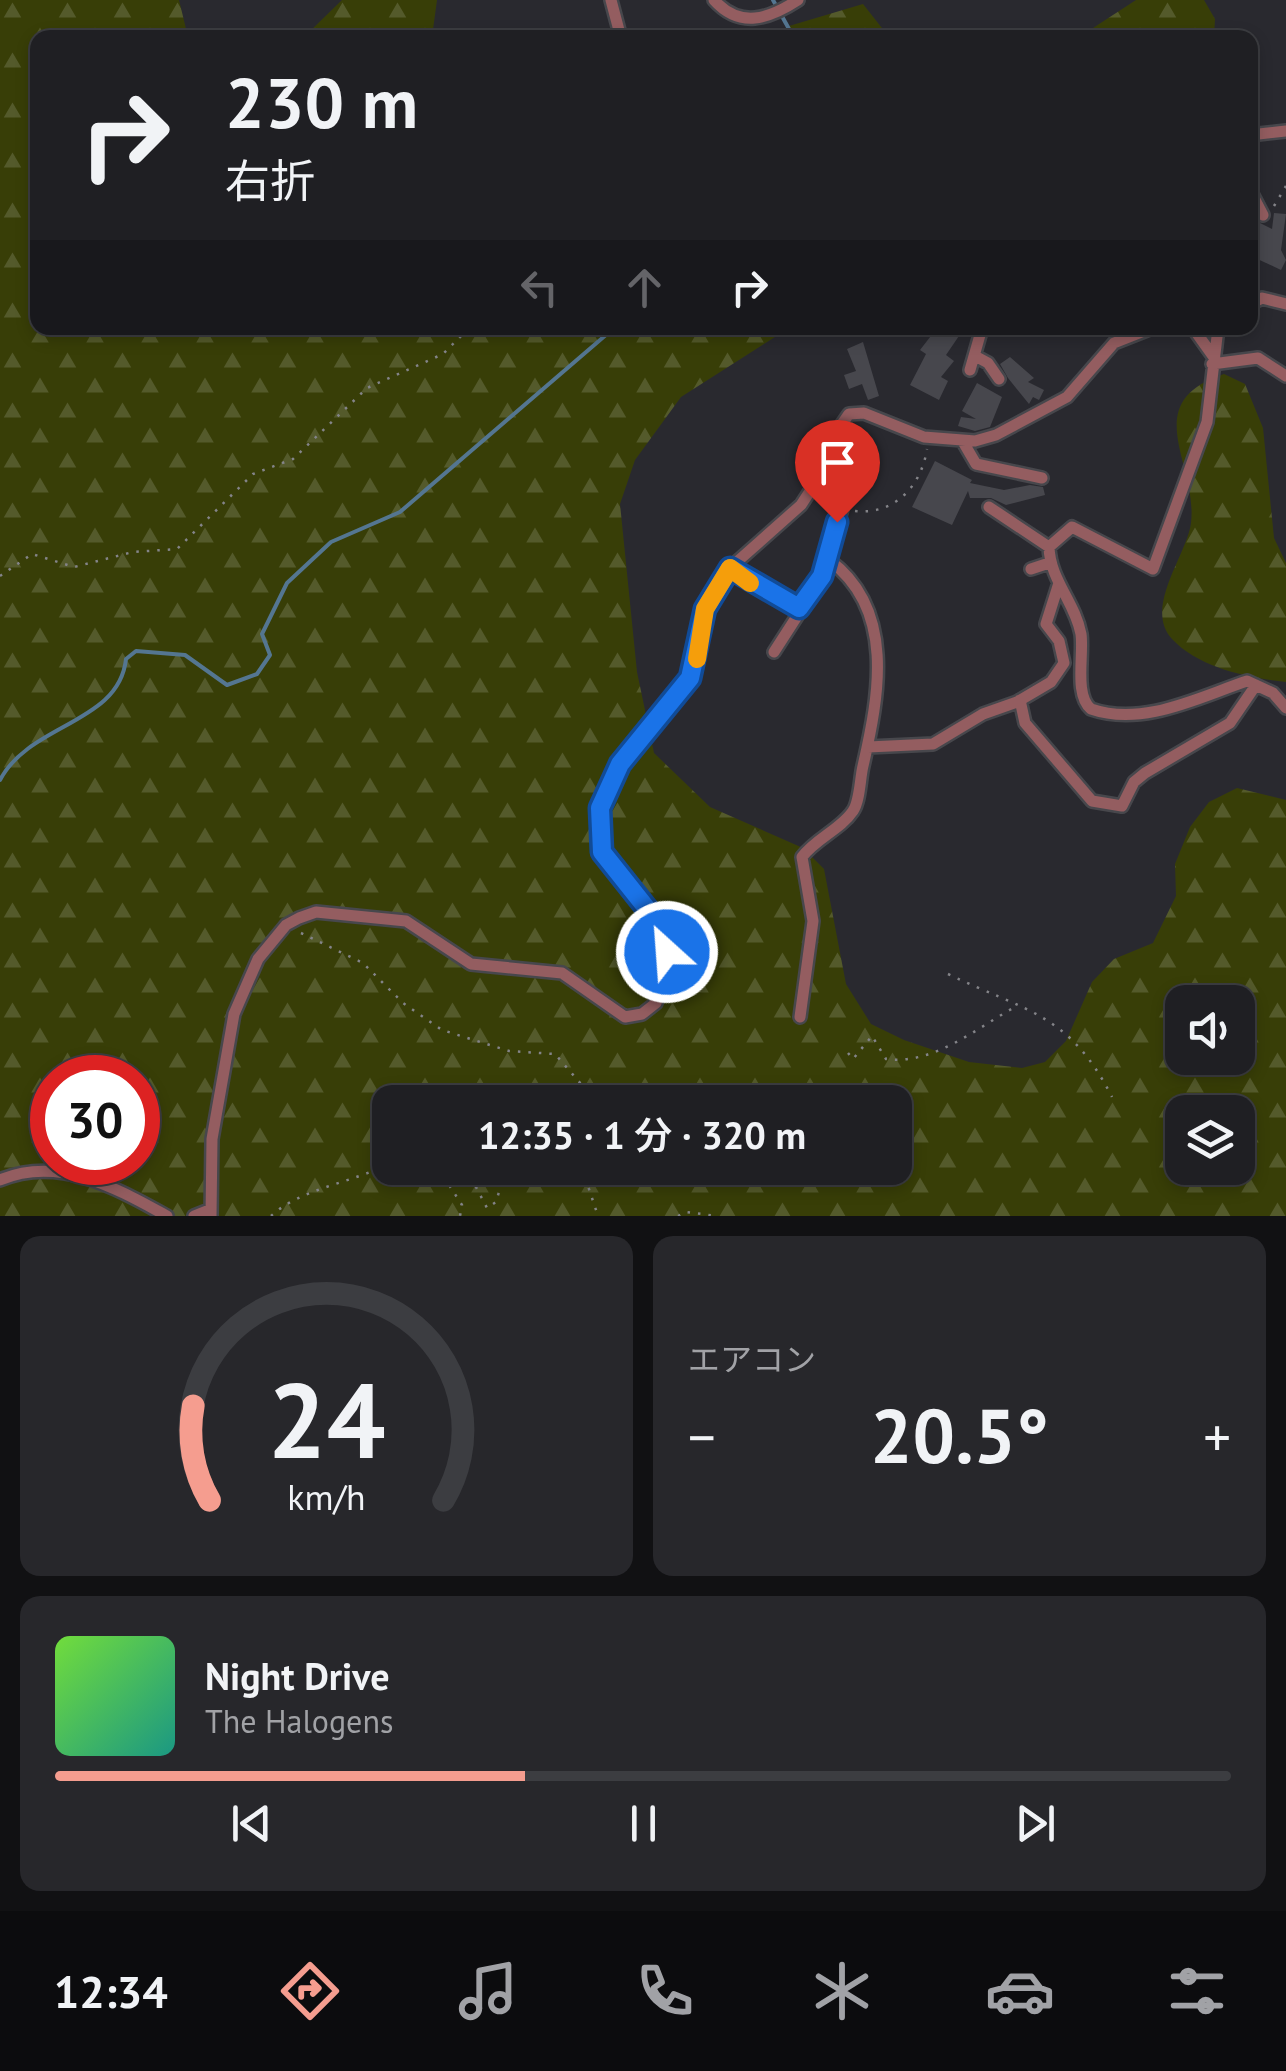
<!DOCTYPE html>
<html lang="ja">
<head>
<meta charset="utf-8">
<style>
  body { margin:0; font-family:"PT Sans","Noto Sans JP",sans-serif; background:#27272b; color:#f1f3f6; height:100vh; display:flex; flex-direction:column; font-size:38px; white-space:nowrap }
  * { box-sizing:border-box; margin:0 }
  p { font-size:32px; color:#a1a2a6 }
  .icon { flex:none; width:55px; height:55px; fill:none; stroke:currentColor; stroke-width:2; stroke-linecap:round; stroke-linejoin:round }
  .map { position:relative; height:1216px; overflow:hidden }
  .details { display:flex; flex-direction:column; gap:20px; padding:20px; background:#111113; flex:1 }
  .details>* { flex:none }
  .guide { position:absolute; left:30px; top:30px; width:1228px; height:305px; border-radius:20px; box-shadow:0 5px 15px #0003,0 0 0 2px #3c3d41; background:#1f1f23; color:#f1f3f6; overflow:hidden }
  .tools { position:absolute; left:1165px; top:985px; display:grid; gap:20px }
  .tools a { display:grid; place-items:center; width:90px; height:90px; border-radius:20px; background:#1f1f23; box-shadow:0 5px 15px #0003,0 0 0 2px #3c3d41; font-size:50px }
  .speed { position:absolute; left:30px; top:1055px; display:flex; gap:20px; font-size:50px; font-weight:700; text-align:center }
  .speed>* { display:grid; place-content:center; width:130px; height:130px; border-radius:50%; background:#1f1f23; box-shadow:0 5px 15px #0003,0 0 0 2px #3c3d41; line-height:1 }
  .speed .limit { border:15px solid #d22; background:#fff; color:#111 }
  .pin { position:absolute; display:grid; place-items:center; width:85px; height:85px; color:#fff; margin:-102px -42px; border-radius:50% 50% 50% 0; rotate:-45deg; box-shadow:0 0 10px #0007 }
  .pin .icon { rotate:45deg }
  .me { position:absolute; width:110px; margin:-55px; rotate:334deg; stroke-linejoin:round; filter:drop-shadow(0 0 8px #0008) }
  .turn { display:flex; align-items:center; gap:35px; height:210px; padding:0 30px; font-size:45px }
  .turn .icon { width:130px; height:130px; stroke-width:2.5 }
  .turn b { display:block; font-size:70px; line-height:85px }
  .lanes { display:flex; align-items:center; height:95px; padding:0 30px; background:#0003; justify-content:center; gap:50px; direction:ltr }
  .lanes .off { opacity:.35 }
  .big { font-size:75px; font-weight:600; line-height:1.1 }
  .details .card { flex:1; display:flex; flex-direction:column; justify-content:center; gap:15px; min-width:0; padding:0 35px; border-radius:20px; background:#27272b }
  .details .dial { align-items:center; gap:0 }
  .dial svg { height:260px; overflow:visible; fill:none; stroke:#3c3d41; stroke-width:7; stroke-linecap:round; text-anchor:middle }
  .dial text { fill:#f1f3f6; stroke:none }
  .song { display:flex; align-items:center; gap:30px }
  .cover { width:120px; height:120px; border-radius:15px; background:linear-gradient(135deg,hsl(100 70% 55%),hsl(170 70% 35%)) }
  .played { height:10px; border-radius:5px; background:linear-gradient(90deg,#f59d8f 40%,#3c3d41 40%) }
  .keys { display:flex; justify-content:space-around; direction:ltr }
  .heat { display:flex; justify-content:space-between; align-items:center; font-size:55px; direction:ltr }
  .details .tiles { flex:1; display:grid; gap:20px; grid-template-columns:1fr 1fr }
  .card:last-child { grid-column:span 2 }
  .trip { position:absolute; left:372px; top:1085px; width:540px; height:100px; border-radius:20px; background:#1f1f23; box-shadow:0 5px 15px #0003,0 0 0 2px #3c3d41; font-weight:600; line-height:100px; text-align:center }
  .menu { display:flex; height:160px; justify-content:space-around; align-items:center; background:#0c0c0e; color:#a1a2a6 }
  .menu .icon { width:70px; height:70px }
  .menu .active { color:#f59d8f }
  .menu b { font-size:45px; color:#f1f3f6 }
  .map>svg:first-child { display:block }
  .forest { fill:url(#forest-firs); fill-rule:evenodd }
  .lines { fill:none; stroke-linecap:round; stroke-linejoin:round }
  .stream { stroke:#547691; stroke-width:4 }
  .building { fill:#47474d }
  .minor-casing { stroke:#47474c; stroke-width:16 }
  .path { stroke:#848489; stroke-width:2.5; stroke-dasharray:2.5 8; stroke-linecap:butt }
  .minor { stroke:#945d60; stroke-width:11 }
  .route-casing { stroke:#114b97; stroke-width:25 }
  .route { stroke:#1a73e8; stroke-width:18 }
  .slow { stroke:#f59e0b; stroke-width:18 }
</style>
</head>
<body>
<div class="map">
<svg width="1286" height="1216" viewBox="0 0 1286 1216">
  <defs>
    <pattern id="forest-firs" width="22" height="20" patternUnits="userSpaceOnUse" patternTransform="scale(2.5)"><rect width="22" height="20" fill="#383e07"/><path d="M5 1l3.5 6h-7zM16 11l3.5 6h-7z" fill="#545a2b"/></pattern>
  </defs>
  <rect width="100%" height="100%" fill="#29292f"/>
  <path class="forest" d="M0,0H179L188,37L38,38V328H789L681,397L635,460L620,504L637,672L654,753L710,807L803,848L824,869L846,984L871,1024L904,1040L969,1062L1022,1068L1045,1062L1066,1041L1092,982L1114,959L1153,943L1176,896L1175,864L1190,827L1209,802L1237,788L1286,800V1216H0ZM1182,1002H1238V1058H1182ZM52,1078H138V1162H52ZM390,1102H895V1168H390ZM1182,1112H1238V1168H1182Z
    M342,0H437L432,37H304Z
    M1136,0H1204L1215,19L1214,37H1087L1093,28Z
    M863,4L889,37H786L789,26Z
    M1224,374L1245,384L1263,428L1274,538L1286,563V682C1249,678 1199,668 1172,639C1143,608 1187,555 1191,523C1198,463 1137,403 1224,374Z"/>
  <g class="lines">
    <path class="stream" d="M773,0L794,38
      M0,780C30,723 119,724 126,659L136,651L185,655L227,685L257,674L270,655L262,634L287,583L331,542L400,512L614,328"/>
  </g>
  <path class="building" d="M1274,213L1286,214L1281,250L1286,260L1281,270L1251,256L1254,249L1250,247L1256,221L1272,229Z
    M937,328H953L961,333L946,355L954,361L941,377L948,381L939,400L910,385L926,354L920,350Z
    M863,342L879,396L868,400L862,384L849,389L844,375L856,371L847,349Z
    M1010,357L1034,378L1028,382L1044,390L1039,400L1033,397L1029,404L1008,378L1000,364Z
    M977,383L1002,397L990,427L975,431L958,426L961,417L976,419L962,411Z
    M935,461L972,480L970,483L1004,490L1030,485L1043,487L1045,495L1006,505L991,498H970L968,491L952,525L912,507Z"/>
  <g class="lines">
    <defs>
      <path id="minor" d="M611,0L621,38
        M714,0C740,29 769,19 798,0
        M1250,135L1286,131
        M1250,190L1263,215
        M1250,304L1262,298L1286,304
        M1193,328L1213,356
        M1218,328L1207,422L1153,569L1072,527L1049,547C1050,580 1075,602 1081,634C1084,655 1074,695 1091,709C1143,727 1199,697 1247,681L1273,693L1286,708
        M975,356L988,363L999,379
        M1212,364L1258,358L1286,376
        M970,370L982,328
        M962,440L976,464L1042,478
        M989,507L1049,547
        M730,568L799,608
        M1031,569L1049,563
        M774,652L823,576L842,509
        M1020,700L1025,723L1092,801L1122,806L1134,782L1145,773L1230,723L1256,685
        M868,747L933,744L983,714L1017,702L1051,682L1064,663L1059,641L1046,624L1059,583
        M800,1017L813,921L802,857C815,839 841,829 853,811C860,801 860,778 863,766C879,696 896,609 829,560
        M0,1180C59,1155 116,1188 167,1216
        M194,1216L209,1210
        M211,1216L212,1139L234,1014L258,959L286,925L299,918L316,912L406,921L471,964L562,973L625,1017L642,1014L656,1003L665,977L667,953L651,915L602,853L599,830L607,785L690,678L710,597L730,568L801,505L816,482L828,444L849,414L864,413L924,437L975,441L996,435L1067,397L1114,343L1152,328"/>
    </defs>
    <use href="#minor" class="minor-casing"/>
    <path class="path" d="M1274,206L1286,186
      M855,511C894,515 921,487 927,449
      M0,576L32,554L74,567L133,552L177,549L253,474L293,459L367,388L443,354L469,328
      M301,933L363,963L403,1003L442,1030L509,1051L555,1054L581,1084L586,1102
      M948,974C1027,1012 1069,1013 1112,1097
      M848,1053L853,1059L872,1036L886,1059C934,1065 975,1029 1015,1007
      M438,1168L462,1205L460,1216
      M466,1168L487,1208L496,1202L506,1168
      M582,1168L598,1216
      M271,1216C301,1188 353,1183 390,1163
      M678,1216L686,1212L717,1216"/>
    <use href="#minor" class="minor"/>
  </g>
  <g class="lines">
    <defs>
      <path id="route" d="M667,952L652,915L602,852L600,808L620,764L690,678L705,609L730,568L799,608L822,576L837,522"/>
    </defs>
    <use href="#route" class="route-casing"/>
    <use href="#route" class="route"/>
    <path class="slow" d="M697,659L705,609L730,568L750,583"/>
  </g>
</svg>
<div class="tools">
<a><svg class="icon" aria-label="sound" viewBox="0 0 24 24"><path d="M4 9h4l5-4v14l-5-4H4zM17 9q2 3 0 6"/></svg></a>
<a><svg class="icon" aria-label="layers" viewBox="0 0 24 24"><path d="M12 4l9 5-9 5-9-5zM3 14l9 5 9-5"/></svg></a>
</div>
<div class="speed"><div class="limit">30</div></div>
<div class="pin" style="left:837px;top:522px;background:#d93025"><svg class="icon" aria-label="arrive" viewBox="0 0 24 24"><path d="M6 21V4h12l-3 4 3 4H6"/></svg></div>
<svg class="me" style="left:667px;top:952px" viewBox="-20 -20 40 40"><circle r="17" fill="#1a73e8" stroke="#fff" stroke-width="3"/><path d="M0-11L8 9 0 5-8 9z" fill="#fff"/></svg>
<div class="trip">12:35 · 1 分 · 320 m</div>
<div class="guide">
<div class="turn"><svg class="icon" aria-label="right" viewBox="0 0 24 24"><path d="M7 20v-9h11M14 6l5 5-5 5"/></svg><div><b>230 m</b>右折</div></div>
<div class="lanes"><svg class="icon off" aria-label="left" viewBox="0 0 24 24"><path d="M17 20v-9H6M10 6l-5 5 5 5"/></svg><svg class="icon off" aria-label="ahead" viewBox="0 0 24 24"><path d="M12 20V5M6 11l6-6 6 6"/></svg><svg class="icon" aria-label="right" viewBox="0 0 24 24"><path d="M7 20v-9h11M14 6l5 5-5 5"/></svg></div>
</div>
</div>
<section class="details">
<div class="tiles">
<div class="card dial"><svg viewBox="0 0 100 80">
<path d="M14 69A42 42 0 1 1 86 69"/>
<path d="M14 69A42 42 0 0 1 9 40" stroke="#f59d8f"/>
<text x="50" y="56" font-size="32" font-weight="700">24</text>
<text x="50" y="72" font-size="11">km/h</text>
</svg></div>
<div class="card"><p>エアコン</p>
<div class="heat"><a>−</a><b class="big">20.5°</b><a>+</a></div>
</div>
<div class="card">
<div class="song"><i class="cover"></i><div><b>Night Drive</b><p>The Halogens</p></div></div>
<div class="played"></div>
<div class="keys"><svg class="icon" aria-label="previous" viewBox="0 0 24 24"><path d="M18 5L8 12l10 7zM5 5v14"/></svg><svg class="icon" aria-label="pause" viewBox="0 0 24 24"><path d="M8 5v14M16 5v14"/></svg><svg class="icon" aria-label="next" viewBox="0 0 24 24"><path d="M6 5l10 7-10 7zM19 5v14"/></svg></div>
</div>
</div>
</section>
<nav class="menu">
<b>12:34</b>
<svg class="icon active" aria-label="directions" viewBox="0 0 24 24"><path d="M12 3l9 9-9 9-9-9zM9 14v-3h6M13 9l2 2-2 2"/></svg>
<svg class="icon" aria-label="music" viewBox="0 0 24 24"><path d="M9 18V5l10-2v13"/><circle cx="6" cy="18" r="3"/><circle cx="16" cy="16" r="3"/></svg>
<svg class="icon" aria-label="phone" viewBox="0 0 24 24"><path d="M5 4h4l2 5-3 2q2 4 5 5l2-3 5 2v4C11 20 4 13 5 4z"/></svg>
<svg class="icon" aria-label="climate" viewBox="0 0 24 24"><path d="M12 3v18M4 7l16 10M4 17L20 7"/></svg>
<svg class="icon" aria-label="car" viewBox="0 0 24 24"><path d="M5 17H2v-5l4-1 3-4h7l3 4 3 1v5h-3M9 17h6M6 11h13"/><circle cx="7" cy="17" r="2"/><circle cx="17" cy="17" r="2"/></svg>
<svg class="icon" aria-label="filters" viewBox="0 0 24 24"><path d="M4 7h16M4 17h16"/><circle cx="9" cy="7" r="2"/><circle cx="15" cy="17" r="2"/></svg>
</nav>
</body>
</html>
